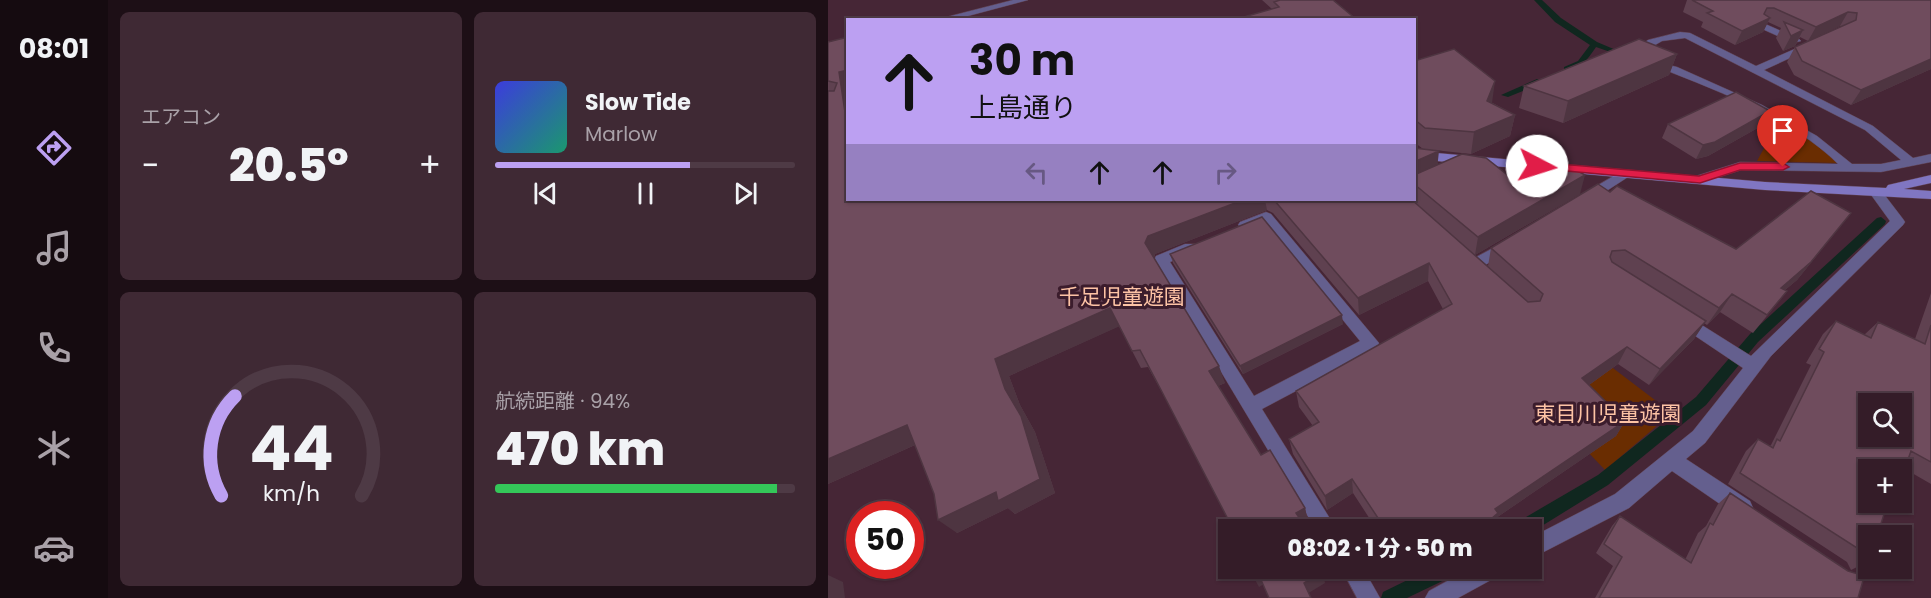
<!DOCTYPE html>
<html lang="ja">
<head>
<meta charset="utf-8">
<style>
  body { margin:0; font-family:Poppins,"Noto Sans JP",sans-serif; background:#3f2934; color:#f1f3f6; height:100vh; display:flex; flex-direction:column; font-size:22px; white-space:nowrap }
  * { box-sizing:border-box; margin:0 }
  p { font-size:20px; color:#a9a1a8 }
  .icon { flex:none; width:33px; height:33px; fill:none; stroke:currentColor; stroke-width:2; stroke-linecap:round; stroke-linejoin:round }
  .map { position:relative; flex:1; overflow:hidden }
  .details { display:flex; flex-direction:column; gap:12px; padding:12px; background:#1d0f16; width:720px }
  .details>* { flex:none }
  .guide { position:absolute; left:18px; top:18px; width:570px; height:183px; border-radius:0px; box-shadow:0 2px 4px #0004,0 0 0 2px #4e3a45; background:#bca0f2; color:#111; overflow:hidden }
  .fabs { position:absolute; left:1030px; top:393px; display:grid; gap:12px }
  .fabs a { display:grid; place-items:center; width:54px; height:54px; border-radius:0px; background:#341c28; box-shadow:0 2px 4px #0004,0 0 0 2px #4e3a45; font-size:30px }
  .speed { position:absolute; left:18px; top:501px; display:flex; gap:12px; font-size:30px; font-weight:700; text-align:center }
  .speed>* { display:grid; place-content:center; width:78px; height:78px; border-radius:50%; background:#341c28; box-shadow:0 2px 4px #0004,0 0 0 2px #4e3a45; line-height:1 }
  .speed .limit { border:9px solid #d22; background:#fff; color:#111 }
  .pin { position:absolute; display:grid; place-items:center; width:51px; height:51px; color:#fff; margin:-62px -26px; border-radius:50% 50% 50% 0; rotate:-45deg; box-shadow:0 0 6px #0007 }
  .pin .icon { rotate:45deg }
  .me { position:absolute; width:66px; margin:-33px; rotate:95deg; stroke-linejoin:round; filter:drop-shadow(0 0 4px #0008) }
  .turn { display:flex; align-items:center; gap:21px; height:126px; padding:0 24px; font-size:27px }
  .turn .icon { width:78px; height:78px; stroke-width:2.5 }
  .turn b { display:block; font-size:42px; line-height:51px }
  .lanes { display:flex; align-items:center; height:57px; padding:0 24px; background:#0003; justify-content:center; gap:30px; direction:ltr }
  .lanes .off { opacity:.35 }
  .big { font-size:45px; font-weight:800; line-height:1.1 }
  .details .card { flex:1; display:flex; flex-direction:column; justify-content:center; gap:9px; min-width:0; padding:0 21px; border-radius:9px; background:#3f2934 }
  .details .dial { align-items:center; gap:0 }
  .dial svg { height:156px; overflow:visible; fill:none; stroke:#4e3a45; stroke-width:7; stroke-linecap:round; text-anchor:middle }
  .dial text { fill:#f1f3f6; stroke:none }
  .song { display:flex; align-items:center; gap:18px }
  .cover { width:72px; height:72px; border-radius:9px; background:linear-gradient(135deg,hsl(240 70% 55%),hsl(160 70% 35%)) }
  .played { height:6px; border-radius:3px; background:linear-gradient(90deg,#bca0f2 65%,#4e3a45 65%) }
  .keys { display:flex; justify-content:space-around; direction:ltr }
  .heat { display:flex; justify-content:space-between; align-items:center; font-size:33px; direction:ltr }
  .charge { height:9px; border-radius:4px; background:linear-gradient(90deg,#34c759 94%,#4e3a45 0) }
  .details .tiles { flex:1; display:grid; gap:12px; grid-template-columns:repeat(2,1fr) }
  .trip { position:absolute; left:390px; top:519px; width:324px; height:60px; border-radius:0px; background:#341c28; box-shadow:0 2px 4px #0004,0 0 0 2px #4e3a45; font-weight:800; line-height:60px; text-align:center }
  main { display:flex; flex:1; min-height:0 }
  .tab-bar { display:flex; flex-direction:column; width:108px; justify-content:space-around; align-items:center; background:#150b10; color:#a9a1a8 }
  .tab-bar .icon { width:42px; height:42px }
  .tab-bar .current { color:#bca0f2 }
  .tab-bar b { font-size:27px; color:#f1f3f6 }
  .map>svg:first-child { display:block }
  .green { fill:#6a2d01 }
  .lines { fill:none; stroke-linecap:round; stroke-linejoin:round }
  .stream { fill:#10271f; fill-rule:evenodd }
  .service-casing { stroke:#604251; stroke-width:1 }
  .minor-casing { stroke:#604251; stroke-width:1 }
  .secondary-casing { stroke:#604251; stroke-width:1 }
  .service { fill:#645f8e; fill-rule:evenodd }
  .minor { fill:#645f8e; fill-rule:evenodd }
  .secondary { fill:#8076c2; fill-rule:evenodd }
  .wall { fill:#5f4150 }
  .shaded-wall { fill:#4e3541 }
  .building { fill:#6f4c5d; stroke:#4e3541; stroke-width:1.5; fill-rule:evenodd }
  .route { fill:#e11d48; stroke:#92132f; stroke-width:1.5 }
  .labels { text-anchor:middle; stroke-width:6; stroke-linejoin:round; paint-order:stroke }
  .park-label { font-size:21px; fill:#fdc3a5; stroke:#3b1c2c }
</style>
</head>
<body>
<main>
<nav class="tab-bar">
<b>08:01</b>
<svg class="icon current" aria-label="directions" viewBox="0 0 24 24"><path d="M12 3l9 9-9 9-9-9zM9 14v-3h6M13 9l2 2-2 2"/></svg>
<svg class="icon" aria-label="music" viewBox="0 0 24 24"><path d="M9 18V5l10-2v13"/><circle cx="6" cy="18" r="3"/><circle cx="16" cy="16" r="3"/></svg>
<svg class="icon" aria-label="phone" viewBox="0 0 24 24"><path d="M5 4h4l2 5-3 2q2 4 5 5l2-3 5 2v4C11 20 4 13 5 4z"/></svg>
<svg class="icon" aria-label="climate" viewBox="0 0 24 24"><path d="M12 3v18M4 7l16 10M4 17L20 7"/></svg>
<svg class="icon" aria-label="car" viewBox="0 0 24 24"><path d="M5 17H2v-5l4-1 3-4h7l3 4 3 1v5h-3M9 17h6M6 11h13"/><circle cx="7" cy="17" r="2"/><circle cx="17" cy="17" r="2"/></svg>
</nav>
<section class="details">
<div class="tiles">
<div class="card"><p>エアコン</p>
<div class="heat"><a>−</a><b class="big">20.5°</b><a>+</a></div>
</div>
<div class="card">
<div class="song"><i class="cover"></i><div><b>Slow Tide</b><p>Marlow</p></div></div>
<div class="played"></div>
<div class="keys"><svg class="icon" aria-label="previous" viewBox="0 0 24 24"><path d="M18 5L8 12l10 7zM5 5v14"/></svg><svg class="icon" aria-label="pause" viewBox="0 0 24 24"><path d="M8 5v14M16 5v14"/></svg><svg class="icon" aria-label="next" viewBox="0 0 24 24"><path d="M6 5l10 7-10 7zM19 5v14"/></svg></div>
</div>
<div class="card dial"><svg viewBox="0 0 100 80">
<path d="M14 69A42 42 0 1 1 86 69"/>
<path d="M14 69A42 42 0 0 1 21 18" stroke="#bca0f2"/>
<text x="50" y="56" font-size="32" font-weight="700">44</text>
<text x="50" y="72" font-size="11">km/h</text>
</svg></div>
<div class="card"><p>航続距離 · 94%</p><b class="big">470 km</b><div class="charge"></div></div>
</div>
</section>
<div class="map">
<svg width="1103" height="598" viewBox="0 0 1103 598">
  <rect width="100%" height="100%" fill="#462636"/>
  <path class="green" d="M951,121L1004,154L1010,163L929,161Z
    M706,308L844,413L777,470L653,339Z"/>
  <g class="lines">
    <path class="stream" d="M706,0H714L733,18L769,42L795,53L791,55L768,47C759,60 752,71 736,71V67L750,61L762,45L727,22Z
      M709,79L712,80V84L680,97L673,95Z
      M1053,217L1058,221L1057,224L930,342L878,405L780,485L704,532V530H684L686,524L770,475L868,397L922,334L1049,218Z
      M604,568H631L629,574L579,598H553L555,592Z"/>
    <defs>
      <path id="service" d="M185,0H200L125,20H107Z"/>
      <path id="minor" d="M935,23L971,39L973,41L965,43L932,28L930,26Z
        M852,32L862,33L928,66L978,44H984V48L936,70L1045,126L1085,158L1103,154V162L1053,172L913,170L872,183L868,182V176L912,162L1010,164C966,119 879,86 821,64V60L849,67L934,105L989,136L1024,164H1053L1073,160L1037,130L857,38L834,41L810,55L801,53L820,40Z
        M796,170L800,171V177L763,201H753L752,198L753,195Z
        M1047,188L1052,189L1075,219L1077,222L1075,225L943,356L877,443L858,459L922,501L925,508L922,515L915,518L908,515L844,471L801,508L704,558V537L787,494L865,431L915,368L851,325L848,321L851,317H861L923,356L1062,221L1041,192Z
        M438,212L443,214L551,343L549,348L434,409L509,530H488L326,260L328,256L357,244H367L369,248L367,252L342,262L426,396L532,341L436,223L417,230L410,225L412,222Z
        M678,241L683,243L685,246L683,249L651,269H641L639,265L641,261Z
        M513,568H535L552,598H529Z
        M643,568H675L672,575L630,598H597L601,591Z"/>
      <path id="secondary" d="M586,151L937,182L1058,188L1060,185L1103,175V183L1076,189L1103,191V199L937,190L586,159Z"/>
    </defs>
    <use href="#service" class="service-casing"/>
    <use href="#minor" class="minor-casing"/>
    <use href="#secondary" class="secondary-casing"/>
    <use href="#service" class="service"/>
    <use href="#minor" class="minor"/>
    <use href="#secondary" class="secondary"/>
  </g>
  <path class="wall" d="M434,0H505L444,9Z
    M859,0H1103V69L1023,105L966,75L959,62L967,47L1015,26H1012L980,41L972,37L967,46L955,51L948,38L953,28L940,22L935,32L907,45L873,27L875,22L855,12Z
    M20,37V200H586V148L595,149L586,142V61L687,115L682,136L643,154L606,150L610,165L691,184L752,194L647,255L660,266L663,248L782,192L908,249L1023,213L969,280L957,290L959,291L925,333L892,312L879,325L876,323L866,339L821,385L790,364L761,385L797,421L788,436L668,518L665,527L661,530H549L525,493L499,510L465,454L461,439L485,426L471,407L468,391L615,309L600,281L531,315L445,213L439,210L327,254L326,258L397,383L390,386L433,455L477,508L480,521L473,525L474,530H402L403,525L340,403L320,367L313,368L291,326L181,376L192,405L207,432L227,493L187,514L180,508L129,533L106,494L87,445L0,484V42Z
    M849,54L841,75L735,123L691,108L696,86Z
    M942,111L935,125L880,156L868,159L834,138L840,124Z
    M342,254L515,324L415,374L345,263Z
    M1103,293V484L1077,469L1041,470V561L1023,570L1019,562L900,484L918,451L930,439L942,446L943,445L983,365L978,363L995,334L1008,321L1036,335L1050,322L1087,339Z
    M902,493L1030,598H767L785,566L768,553L784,526L792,516L857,560L870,533L878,526L890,504Z"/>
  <path class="shaded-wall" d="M1020,12L1012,26L980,41L988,27Z
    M942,18L935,32L907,45L914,31Z
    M975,30L967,46L955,51L963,36Z
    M849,54L841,75L735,123L740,101Z
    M1103,59V69L1023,105L1033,90Z
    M20,70V132L11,72Z
    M667,81L664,103L656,122L659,101Z
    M942,111L935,125L880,156L868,159L875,145Z
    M687,115L682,136L643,154L646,132Z
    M611,151L609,169L586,180V162Z
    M757,175L752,194L647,255L650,237Z
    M415,200H437L439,210L327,254L324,261L317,243L320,236Z
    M1023,213L969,280L939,305L953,288Z
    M601,263L600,281L531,315L530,298Z
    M904,294L892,312L879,325L891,308Z
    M282,308L292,326L181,376L192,405L207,432L227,493L187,514L180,508L129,533L110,520L177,389L167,359Z
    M514,315L515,324L415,374L412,366Z
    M878,321L866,339L821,385L832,369Z
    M799,347L790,364L747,395L754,378Z
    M391,366L397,383L387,387L381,371Z
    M797,421L788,436L668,518L665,527L661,530H650L667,509Z
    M79,425L98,440L0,484V459Z
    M524,479L525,493L499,510L497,496Z
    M477,508L480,521L473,525L474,530H471L468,521V513Z
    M635,523L633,530H626Z
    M579,568H586L579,574Z
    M495,571L497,583L479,594L476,583Z
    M430,573L436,584L431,587L425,576Z
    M0,575L15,582L17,598H0Z"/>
  <path class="building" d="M452,0H505L529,20H405L451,7L446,2Z
    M864,0H1103V59L1033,90L974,61L967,47L1028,20L1029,13L1020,12L988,27L946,8H939L936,14L942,18L914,31L879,13L885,11Z
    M956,22L975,30L963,36Z
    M20,37V70L11,72L20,132V200H415L320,236L317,243L391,366L381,371L433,455L442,450L477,508L468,513L472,519L468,521L473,530H402L401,527L403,525L332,388L312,350L304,351L282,308L167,359L177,389L193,416L212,479L170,501L168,492L110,520L106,494L79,425L0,459V91H6L9,83L0,81V42Z
    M811,39L849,54L740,101L696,86Z
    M626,49L667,81L659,101L687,115L646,132L597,128L586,119V61Z
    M908,92L942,111L887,142L875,145L840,124Z
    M586,148L611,151L586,162Z
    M634,154L658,158L691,184L723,167L750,171L757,175L650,237L586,184V175Z
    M770,184L782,192L789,186L908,249L983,191L1023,213L983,262L953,288L959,291L939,315L904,294L891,308L797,250L784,251L782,257L784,262L878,321L832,369L799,347L754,378L797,421L667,509L670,513L650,530H640L635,523L626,530H558L524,479L497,496L461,439L491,422L468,391L624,304L601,263L530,298L446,200H584L700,302L712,301L715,294L663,248Z
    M434,217L514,315L412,366L342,254Z
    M1008,321L1043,338L1050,322L1097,344L1103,325V462L1083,451L1074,476V470H1041V502H1060L1049,536H1041V561L1037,553L912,473L930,439L945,448L949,439L952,441L996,352L991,349ZM1041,404H1074V436H1041Z
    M902,493L1020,571L1030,574L1038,570L1030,598H771L794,557L776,544L792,516L863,563L882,523L885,525Z
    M421,568H493L495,571L476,583L483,598H441L430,573L425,576Z"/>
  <path class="route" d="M709,162L871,176L912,163H955L961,167L955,170H912L872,183L705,168V163Z"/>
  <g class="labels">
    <g class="park-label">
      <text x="294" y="304">千足児童遊園</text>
      <text x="780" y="421">東目川児童遊園</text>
    </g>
  </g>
</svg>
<div class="fabs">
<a><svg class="icon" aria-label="search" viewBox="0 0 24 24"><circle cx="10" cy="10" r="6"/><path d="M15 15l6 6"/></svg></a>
<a>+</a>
<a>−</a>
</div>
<div class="speed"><div class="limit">50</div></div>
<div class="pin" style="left:955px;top:167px;background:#d93025"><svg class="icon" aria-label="arrive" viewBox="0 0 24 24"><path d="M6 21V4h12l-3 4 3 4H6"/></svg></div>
<svg class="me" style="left:709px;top:166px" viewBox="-20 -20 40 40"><circle r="19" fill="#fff"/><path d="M0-13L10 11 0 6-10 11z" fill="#e11d48"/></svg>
<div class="trip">08:02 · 1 分 · 50 m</div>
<div class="guide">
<div class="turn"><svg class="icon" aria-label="ahead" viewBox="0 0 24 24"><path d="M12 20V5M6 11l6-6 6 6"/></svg><div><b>30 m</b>上島通り</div></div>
<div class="lanes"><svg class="icon off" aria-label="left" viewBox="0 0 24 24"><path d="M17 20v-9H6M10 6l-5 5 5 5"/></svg><svg class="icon" aria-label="ahead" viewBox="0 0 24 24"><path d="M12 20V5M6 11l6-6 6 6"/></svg><svg class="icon" aria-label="ahead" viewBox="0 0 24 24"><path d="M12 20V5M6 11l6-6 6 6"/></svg><svg class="icon off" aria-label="right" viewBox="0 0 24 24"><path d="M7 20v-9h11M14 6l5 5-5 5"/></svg></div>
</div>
</div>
</main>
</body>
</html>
